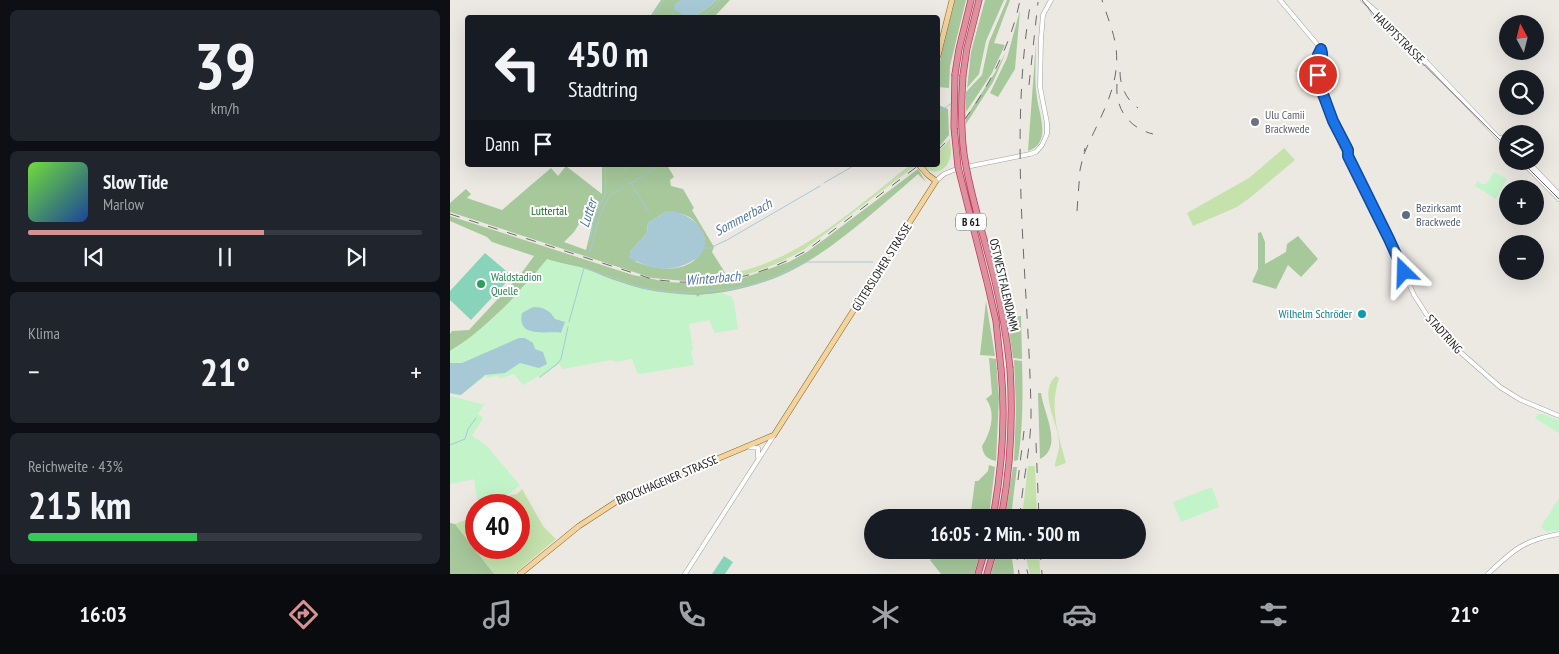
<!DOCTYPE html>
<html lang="de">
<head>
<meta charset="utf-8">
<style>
  body { margin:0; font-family:"PT Sans Narrow",sans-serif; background:#20242c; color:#f1f3f6; height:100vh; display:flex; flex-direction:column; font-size:19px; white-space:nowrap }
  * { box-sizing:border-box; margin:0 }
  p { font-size:16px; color:#9ea1a6 }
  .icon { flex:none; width:28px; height:28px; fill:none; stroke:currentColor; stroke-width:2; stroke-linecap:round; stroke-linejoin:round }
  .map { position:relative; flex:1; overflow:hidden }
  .drawer { display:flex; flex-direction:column; gap:10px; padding:10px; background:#0d0f14; width:450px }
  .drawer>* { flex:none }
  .top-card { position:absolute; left:15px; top:15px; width:475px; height:152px; border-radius:5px; box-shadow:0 5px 20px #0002; background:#171b24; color:#f1f3f6; overflow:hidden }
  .needle { width:32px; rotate:353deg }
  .fabs { position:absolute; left:1049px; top:15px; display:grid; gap:10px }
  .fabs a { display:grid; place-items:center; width:45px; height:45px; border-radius:50%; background:#171b24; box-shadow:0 5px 20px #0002; font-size:25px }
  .speed { position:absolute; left:15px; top:494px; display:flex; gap:10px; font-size:25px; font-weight:700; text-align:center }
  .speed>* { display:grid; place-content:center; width:65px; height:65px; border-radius:50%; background:#171b24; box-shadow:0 5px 20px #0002; line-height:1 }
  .speed .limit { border:8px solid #d22; background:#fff; color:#111 }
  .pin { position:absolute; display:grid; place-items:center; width:42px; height:42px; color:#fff; margin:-21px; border:2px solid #fff; border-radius:50%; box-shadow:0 1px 5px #0007 }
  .me { position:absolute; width:55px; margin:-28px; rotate:338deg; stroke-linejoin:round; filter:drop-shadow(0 0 4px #0008) }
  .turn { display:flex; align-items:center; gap:18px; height:105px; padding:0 20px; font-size:22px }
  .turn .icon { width:65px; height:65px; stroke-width:2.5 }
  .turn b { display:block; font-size:35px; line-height:42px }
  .then { display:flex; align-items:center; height:48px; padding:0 20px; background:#0003; gap:10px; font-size:19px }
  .big { font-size:38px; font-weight:800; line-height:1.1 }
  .drawer .card { flex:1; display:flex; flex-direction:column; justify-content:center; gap:8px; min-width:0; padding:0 18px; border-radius:8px; background:#20242c }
  .drawer .dial { align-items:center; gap:0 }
  .dial b { font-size:65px; line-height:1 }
  .song { display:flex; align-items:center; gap:15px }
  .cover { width:60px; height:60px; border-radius:8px; background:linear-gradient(135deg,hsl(100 70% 55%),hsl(220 70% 35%)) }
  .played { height:5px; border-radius:2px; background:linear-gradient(90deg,#d69290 60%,#363941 60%) }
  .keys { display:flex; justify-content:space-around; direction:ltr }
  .heat { display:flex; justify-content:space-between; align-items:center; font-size:28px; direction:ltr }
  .charge { height:8px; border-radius:4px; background:linear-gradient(90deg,#34c759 43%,#363941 0) }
  .trip { position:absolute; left:414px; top:509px; width:282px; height:50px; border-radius:25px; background:#171b24; box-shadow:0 5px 20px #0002; font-weight:800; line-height:50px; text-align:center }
  .dock { display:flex; height:80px; justify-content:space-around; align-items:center; background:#090b0e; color:#9ea1a6 }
  .dock .icon { width:35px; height:35px }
  .dock .selected { color:#d69290 }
  .dock b { font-size:22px; color:#f1f3f6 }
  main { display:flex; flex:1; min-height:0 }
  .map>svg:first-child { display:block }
  .grass { fill:#c5e2ad }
  .forest { fill:#a6c89b; fill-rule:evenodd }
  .park { fill:#c3f3c9 }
  .pitch { fill:#88d4ba }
  .water { fill:#a7c9d6 }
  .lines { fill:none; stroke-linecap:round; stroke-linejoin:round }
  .stream { stroke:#a7c9d6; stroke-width:1 }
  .minor-casing { stroke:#a0a0a0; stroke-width:5 }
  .major-casing { stroke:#85630f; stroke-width:6 }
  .highway-casing { stroke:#c53560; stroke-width:7 }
  .minor { stroke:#fff; stroke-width:4 }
  .major { stroke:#f2d3a2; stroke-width:5 }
  .highway { stroke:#dd919c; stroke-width:5.5 }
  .tram { stroke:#6a6a6a; stroke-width:1 }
  .rail { stroke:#6a6a6a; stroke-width:1; stroke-dasharray:10 10; stroke-linecap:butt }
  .highway-bridge-casing { stroke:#c53560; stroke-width:7; stroke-linecap:butt }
  .highway-bridge { stroke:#dd919c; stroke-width:5.5 }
  .route-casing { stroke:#114b97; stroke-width:12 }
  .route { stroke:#1a73e8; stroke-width:9 }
  .worship-dot { fill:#6b7280; stroke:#fff; stroke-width:2 }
  .service-dot { fill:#5c6f8a; stroke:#fff; stroke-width:2 }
  .leisure-dot { fill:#2e9e5b; stroke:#fff; stroke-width:2 }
  .culture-dot { fill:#0f9aa8; stroke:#fff; stroke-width:2 }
  .labels { text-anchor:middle; stroke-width:4; stroke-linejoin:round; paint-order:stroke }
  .shield { fill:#fff; stroke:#606060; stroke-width:1 }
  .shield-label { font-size:11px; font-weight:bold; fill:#1c1c1c }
  .street-label { font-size:12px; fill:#1c1c1c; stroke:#fff }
  .worship-label { font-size:12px; fill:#5b616d; stroke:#fff; text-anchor:start }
  .service-label { font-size:12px; fill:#4e5e75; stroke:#fff; text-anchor:start }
  .park-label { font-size:12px; fill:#166e21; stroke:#fff }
  .leisure-label { font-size:12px; fill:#27864d; stroke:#fff; text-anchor:start }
  .culture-label { font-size:12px; fill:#0d838f; stroke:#fff; text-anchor:end }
  .water-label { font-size:14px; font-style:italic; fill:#5376a1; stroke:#fff }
</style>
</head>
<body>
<main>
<section class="drawer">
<div class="card dial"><b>39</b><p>km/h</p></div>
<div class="card">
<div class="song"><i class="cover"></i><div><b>Slow Tide</b><p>Marlow</p></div></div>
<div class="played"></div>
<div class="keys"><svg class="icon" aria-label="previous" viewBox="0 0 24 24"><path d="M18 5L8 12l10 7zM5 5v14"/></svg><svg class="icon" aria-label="pause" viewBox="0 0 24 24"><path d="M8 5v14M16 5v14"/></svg><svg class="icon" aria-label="next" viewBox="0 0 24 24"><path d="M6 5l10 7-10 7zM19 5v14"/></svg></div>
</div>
<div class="card"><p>Klima</p>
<div class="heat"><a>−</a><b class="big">21°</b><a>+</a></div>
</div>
<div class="card"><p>Reichweite · 43%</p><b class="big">215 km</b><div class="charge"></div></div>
</section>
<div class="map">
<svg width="1109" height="574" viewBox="0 0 1109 574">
  <rect width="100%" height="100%" fill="#ece9e3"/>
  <path class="grass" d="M866,54L864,71L845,72V70Z
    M500,139C500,143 501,148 501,152C500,169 485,179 472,165H488V152Z
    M834,148L845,160L801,197L787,207L743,226L737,213L799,178Z
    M460,165L465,166L355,249C331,263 307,273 279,279L275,274C345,265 406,207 460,165Z
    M606,376L609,378C599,409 608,433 616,463L605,467C605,459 610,451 609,443C609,423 587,393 606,376Z
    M578,466H585L587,517H572Z
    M72,489L93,526L106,539L64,574H44L5,524L26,516V548H69V505H46L60,495L67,494Z
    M574,550H589L590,574H580Z"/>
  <path class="forest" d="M211,0H231L225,5L234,16L239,17L199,18Z
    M266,0H280L264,17L243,18L260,6Z
    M505,0H516L500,66L499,88L488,87V69Z
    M535,0H554L536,41L529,74L517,88L521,52Z
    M557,0H560L544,43L555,45L542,73L516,112V92L532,75L539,42Z
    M570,10L565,69L548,97L540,93L557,58Z
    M586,42C586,60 584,80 587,98C589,114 602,143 578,151Z
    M556,52L543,82L516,124V117L544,74Z
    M488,105L498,109L499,135L488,148Z
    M152,165H217L224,177L220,180L221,186L233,189L244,208L242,210L264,247L262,252L279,279L235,281L202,278L0,212V203L16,189L21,194L17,198L52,210L101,168L108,176L116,166L152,194ZM139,208L142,225L136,250L114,242L124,232ZM216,212C239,213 246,218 255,239C253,245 251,254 247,258C230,274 206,269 186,262L180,252L197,233L198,223Z
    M468,169L476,182L468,174C426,210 369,264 317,281C295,289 273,293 250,295L248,297L197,291L145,274L144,272L103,261L84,274L59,303L22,337L0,351V334L2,331L19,330L70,275L84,256L42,242L37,237L0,221V216L183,275L217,282L253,284L290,279L339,262L357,252L379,236Z
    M811,232L815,242V264L836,252L837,244L848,236L868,259L851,277L838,265L826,289L802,282L808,269V233Z
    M536,301L545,356L530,355Z
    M571,316L572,359L563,358L557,317Z
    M539,358L546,359L549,398L546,461C537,459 533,455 532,446C540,434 547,413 536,399L542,394Z
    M564,360L572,361C573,395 573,427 568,460L564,461L566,409Z
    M588,393H591C593,412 614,447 590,459Z
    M539,465L545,467L539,517H514L521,512L525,481H528L538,471Z
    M563,467H567L561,517H555Z
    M0,523L5,524L44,574H0Z
    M489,550H531L524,574H491L480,560Z
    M548,550H561L564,574H541Z"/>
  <path class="park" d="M1044,172L1057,179L1046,199L1025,186L1027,181L1032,184H1036Z
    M97,259C111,264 128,265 142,271C175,287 208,294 246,295L248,297L250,295L275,293V295L281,296L284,302L288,329L265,333L259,320L239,324L243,350L241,351L244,365L190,374L187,373L182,359L166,362L161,360L113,369L109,364L90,378L88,376L73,385L64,374L51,378L47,376L37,378V375L9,396L0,394V351C40,326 67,295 97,259Z
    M0,396L36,405L33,406L28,414L33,418L22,436L36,445L70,485L46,505H28L24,479L0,484Z
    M1088,414H1093L1109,421V433L1085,418Z
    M762,487L769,507L731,522L723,502Z
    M1109,498V530L1096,532L1091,527Z"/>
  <path class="pitch" d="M35,253L62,276L21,320L0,300V291Z
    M274,556L283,562L275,574H262Z"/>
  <path class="water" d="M231,0H266L260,6L243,18L234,16L224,9V5Z
    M222,211C241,214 265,234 251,254C249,258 245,259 242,261C220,274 201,269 179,258L180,252L197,233L198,223L216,212Z
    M83,307C93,307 100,310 105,319L115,322L111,333C100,330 66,340 72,313Z
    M69,338H75L83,343L85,349L93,352L97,364L89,368L70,363L55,373L35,375L11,395L0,393V363H12Z"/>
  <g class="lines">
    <path class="stream" d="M201,18L214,0
      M221,18L223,14
      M249,18L261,10L270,0
      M515,97L520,95L524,87L526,88
      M488,113L502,103
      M175,171L176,165
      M181,183L210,165
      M374,183L405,165
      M178,184L181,183L199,213
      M140,239L145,215L156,193L155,165
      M252,248H260L277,240L370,186
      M140,252C144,238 152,201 163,193C166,191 170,190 173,188
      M119,322L134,268L193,288L222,292H242L279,289L297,286L317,280L357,262H423
      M90,377L108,363L111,359L118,327
      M0,445L15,439L18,429L26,418"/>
    <defs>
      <path id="minor" d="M830,0L867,44L872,52L873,94L883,121L897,150L898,156
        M913,0L928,13L968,53L1058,148
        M921,9L925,16L974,63
        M871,49L869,55V95L879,115
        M887,130L890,142L895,153L898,156L939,239L964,295L982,323L1009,351L1050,387L1071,400L1109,416
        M1051,138L1058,143
        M1071,161L1109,199
        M1077,161L1109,194
        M516,167L580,154L586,152L592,145L597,134V123L590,87L591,39L593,15L601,0
        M486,181L494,174L509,168
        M300,447L308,448V457
        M235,574L324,435
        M1038,574C1063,550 1074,540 1109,534"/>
      <path id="major" d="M488,56L502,0
        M70,574L129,526L169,500L324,435L486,181L478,175L469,165"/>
      <path id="highway" d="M505,74L509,49L521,0
        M513,75L517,48L529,0
        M543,518C552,468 556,419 551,369
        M551,518C561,468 563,418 560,368
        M528,574L535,550
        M537,574L544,550"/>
    </defs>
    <use href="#minor" class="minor-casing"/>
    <use href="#major" class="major-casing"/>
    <use href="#highway" class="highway-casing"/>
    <use href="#minor" class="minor"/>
    <use href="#major" class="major"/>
    <use href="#highway" class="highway"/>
    <path class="tram" d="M912,0L925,16L1058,148
      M1071,161L1109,199"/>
    <path class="rail" d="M670,72C670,85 676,100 688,108
      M667,84C665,109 679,128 703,134
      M579,85L588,2
      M488,150C526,113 560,52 570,0
      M634,154C648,120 671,87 666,48C664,32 657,16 652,0
      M627,211L630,170L635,148
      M0,214L202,279C260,288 305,279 356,251L469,165
      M586,443L589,518
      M568,480L574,431
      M570,518C572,481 582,446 581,408C578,273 558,135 581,0
      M566,550L569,574
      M572,550L578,574
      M590,550L592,574"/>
    <defs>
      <path id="highway-bridge" d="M505,74L504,127L508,167L538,286L546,321L551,369
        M513,75C511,105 510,136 516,166C523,205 536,243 545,281C552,310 557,339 560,368"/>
    </defs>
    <use href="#highway-bridge" class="highway-bridge-casing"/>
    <use href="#highway-bridge" class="highway-bridge"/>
  </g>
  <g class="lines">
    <defs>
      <path id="route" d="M868,75V55L871,49L872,53L873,94L883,121L898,150V156L939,239L954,272"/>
    </defs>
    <use href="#route" class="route-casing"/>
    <use href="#route" class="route"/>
  </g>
  <circle class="worship-dot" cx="805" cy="122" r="5"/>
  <circle class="service-dot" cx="956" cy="215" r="5"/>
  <circle class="leisure-dot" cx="31" cy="284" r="5"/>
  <circle class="culture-dot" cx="912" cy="314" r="5"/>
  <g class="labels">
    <rect class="shield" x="506" y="213.5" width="30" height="17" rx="4"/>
    <g class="shield-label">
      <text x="521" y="226">B 61</text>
    </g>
    <g class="street-label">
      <text transform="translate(949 38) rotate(45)" y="4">HAUPTSTRASSE</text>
      <text transform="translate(432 267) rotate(-58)" y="4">GÜTERSLOHER STRASSE</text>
      <text transform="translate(554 285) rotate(77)" y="4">OSTWESTFALENDAMM</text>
      <text transform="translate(994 334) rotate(48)" y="4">STADTRING</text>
      <text transform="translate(217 480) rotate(-23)" y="4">BROCKHAGENER STRASSE</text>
    </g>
    <g class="worship-label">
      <text x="815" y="119">Ulu Camii<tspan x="815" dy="14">Brackwede</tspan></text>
    </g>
    <g class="service-label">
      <text x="966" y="212">Bezirksamt<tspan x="966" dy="14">Brackwede</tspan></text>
    </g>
    <g class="park-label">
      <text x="99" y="215">Luttertal</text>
    </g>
    <g class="leisure-label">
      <text x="41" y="281">Waldstadion<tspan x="41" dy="14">Quelle</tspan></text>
    </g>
    <g class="culture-label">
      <text x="902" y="318">Wilhelm Schröder</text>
    </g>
    <g class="water-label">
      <text transform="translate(138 213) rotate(-72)" y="5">Lutter</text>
      <text transform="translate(293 217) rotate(-28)" y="5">Sommerbach</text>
      <text transform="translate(263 278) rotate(-5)" y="5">Winterbach</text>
    </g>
  </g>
</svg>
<div class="fabs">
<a><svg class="needle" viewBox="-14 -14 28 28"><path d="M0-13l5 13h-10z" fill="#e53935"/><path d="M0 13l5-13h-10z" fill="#9ea1a6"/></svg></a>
<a><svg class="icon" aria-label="search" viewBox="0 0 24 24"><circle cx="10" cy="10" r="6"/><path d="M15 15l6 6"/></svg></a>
<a><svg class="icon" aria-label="layers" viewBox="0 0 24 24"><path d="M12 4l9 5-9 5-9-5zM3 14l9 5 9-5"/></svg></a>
<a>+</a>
<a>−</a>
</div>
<div class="speed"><div class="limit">40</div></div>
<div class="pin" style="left:868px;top:75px;background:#d93025"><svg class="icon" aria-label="arrive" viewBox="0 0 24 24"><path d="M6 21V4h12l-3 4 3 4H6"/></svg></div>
<svg class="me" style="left:954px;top:272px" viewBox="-20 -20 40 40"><path d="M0-17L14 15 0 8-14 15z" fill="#1a73e8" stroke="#fff" stroke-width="4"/></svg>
<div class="trip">16:05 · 2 Min. · 500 m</div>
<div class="top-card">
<div class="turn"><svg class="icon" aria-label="left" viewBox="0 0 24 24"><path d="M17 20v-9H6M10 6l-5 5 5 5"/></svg><div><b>450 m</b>Stadtring</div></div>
<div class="then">Dann<svg class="icon" aria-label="arrive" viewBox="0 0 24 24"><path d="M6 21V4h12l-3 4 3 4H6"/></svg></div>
</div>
</div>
</main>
<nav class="dock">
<b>16:03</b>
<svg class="icon selected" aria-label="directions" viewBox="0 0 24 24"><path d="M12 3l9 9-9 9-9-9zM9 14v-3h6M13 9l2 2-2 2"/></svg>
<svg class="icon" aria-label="music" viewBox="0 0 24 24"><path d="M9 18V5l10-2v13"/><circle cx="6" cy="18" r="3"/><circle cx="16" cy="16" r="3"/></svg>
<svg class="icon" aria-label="phone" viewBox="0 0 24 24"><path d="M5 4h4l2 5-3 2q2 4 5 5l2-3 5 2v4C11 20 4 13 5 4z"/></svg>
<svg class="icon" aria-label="climate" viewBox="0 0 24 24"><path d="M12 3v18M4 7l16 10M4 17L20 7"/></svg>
<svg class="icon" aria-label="car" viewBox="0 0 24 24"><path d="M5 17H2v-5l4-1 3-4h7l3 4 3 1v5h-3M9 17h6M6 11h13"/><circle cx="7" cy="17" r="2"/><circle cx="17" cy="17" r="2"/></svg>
<svg class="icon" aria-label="filters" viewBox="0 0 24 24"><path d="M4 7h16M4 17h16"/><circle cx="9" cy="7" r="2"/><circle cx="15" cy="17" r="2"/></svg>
<b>21°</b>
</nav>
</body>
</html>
